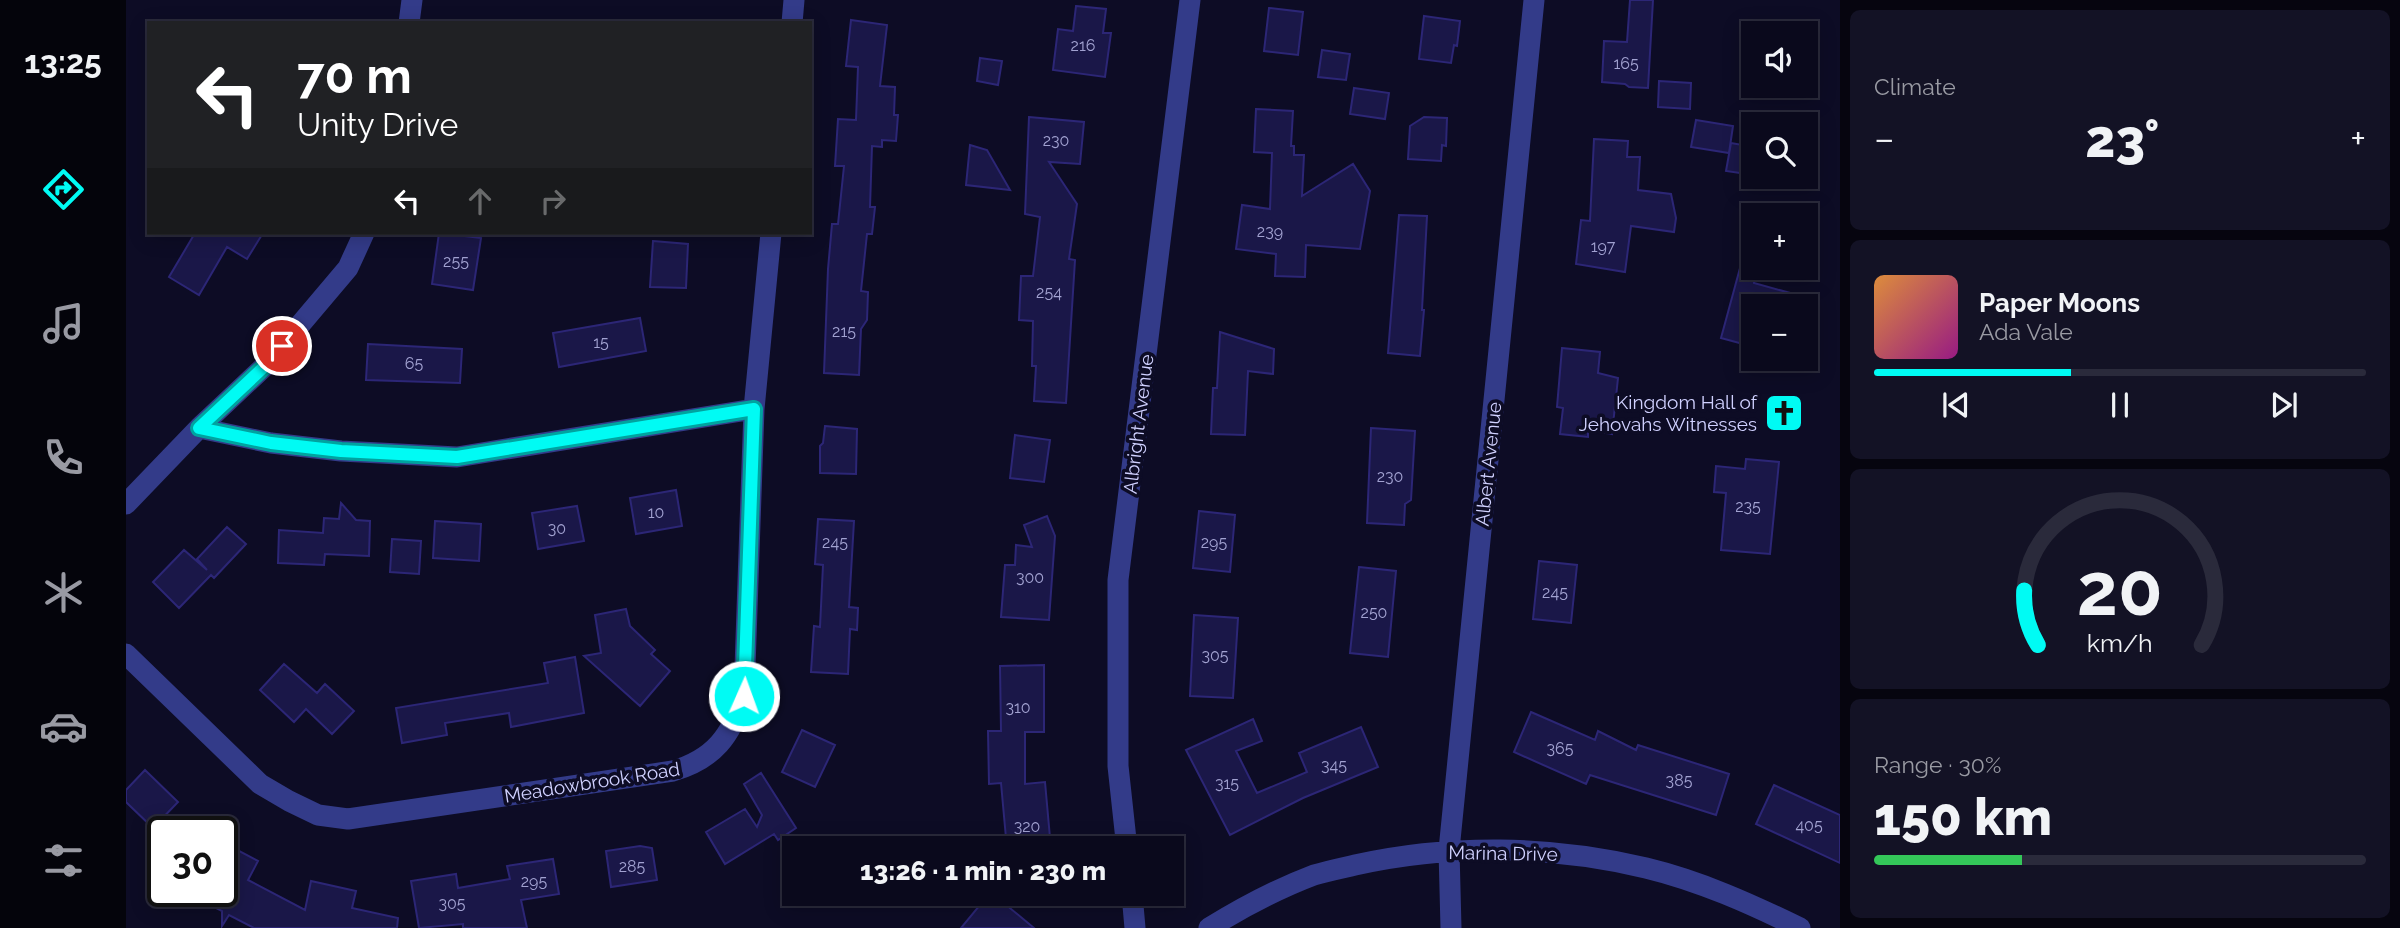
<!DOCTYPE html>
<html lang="en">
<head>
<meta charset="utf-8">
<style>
  body { margin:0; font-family:Raleway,sans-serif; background:#131225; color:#f1f3f6; height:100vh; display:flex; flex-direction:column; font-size:26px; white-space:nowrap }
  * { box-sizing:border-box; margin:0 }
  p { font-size:23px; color:#999aa3 }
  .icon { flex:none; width:38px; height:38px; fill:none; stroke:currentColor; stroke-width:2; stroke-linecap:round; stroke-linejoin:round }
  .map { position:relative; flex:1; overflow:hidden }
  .details { display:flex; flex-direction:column; gap:10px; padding:10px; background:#06050f; width:560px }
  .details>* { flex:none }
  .top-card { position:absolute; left:21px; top:21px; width:665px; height:214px; border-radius:0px; box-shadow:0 4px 18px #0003,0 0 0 2px #2a2a3b; background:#202124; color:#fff; overflow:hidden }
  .controls { position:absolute; left:1615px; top:21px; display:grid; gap:14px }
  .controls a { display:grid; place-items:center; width:77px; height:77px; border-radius:0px; background:#0a091c; box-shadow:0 4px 18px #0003,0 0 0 2px #2a2a3b; font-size:35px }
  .speed { position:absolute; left:21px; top:816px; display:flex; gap:14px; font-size:35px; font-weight:700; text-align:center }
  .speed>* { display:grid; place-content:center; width:91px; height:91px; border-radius:50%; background:#0a091c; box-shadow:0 4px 18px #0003,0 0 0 2px #2a2a3b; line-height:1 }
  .speed .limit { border:4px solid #111; border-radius:10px; background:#fff; color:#111 }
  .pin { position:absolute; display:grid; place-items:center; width:60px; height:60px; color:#fff; margin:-30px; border:4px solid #fff; border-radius:50%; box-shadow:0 2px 7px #0007 }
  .me { position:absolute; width:77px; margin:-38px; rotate:2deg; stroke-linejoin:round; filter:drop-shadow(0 0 5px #0008) }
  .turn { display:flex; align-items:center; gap:24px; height:147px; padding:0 35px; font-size:32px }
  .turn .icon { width:91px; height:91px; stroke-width:2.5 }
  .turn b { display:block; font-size:49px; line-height:60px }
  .lanes { display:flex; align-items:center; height:66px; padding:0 35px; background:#0003; justify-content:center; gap:35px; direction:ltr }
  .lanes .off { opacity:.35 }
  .big { font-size:52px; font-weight:800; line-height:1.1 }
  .details .card { flex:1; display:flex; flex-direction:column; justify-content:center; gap:10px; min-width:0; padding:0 24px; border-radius:10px; background:#131225 }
  .details .dial { align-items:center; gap:0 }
  .dial svg { height:182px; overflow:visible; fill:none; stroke:#2a2a3b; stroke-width:7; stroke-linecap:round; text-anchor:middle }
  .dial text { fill:#f1f3f6; stroke:none }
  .song { display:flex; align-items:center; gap:21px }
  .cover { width:84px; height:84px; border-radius:10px; background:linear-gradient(135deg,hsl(30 70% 55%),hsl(310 70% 35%)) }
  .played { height:7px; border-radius:4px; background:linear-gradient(90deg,#00fbf4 40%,#2a2a3b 40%) }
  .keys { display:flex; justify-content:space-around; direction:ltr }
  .heat { display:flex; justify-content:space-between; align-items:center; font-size:38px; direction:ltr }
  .charge { height:10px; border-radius:5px; background:linear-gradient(90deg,#34c759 30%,#2a2a3b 0) }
  .trip { position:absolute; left:656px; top:836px; width:402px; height:70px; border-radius:0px; background:#0a091c; box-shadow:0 4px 18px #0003,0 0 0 2px #2a2a3b; font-weight:800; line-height:70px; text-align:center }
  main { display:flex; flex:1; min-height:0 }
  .tab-bar { display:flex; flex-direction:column; width:126px; justify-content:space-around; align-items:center; background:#04040b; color:#999aa3 }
  .tab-bar .icon { width:49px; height:49px }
  .tab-bar .selected { color:#00fbf4 }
  .tab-bar b { font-size:32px; color:#f1f3f6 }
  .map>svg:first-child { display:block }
  .building { fill:#1a1748; stroke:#2c2676; stroke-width:2 }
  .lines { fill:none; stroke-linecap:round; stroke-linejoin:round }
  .minor { stroke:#333b89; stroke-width:21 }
  .route-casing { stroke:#00a39f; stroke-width:18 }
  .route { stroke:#00fbf4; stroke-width:12 }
  .labels { text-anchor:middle; stroke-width:7; stroke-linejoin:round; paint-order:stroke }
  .number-label { font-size:16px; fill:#a2a2d1 }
  .poi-label { font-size:19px; fill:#d0d1ff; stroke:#0d0c25; text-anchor:end }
  .street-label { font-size:19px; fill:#d0d1ff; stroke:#0d0c25 }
</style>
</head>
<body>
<main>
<nav class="tab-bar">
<b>13:25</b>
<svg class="icon selected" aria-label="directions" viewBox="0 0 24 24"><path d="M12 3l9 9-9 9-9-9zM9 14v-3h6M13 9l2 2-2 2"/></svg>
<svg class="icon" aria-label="music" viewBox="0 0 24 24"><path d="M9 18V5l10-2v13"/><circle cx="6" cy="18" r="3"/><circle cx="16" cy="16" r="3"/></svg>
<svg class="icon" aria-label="phone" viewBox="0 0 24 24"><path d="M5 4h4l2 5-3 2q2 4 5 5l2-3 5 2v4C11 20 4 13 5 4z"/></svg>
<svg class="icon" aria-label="climate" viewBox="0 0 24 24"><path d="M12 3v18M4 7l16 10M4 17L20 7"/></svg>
<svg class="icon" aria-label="car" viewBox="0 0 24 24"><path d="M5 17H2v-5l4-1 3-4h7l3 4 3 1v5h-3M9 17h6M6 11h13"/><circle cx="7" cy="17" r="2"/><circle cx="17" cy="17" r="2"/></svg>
<svg class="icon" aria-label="filters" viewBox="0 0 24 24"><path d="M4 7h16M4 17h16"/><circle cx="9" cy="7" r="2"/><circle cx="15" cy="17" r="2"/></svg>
</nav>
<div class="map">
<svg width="1714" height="928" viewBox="0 0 1714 928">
  <rect width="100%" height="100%" fill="#0d0c25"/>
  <path class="building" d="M1504,0H1527L1522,88L1503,87L1499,84L1476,82L1478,41L1501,42Z
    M950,6L980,9L977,33H985L979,77L927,70L932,29L947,31Z
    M1143,8L1177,12L1172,55L1138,51Z
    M1298,16L1334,21L1331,46L1328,45L1325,63L1293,59Z
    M725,20L761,25L754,86L769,87L768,115H772L770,141L756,140V147L746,146L744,207H749L746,234H741L735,291L742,292L741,320L735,329L733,375L698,373L702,269L706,224H712L718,166H709L712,119L730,120L732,67L720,66Z
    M1196,50L1224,54L1220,80L1192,77Z
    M854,58L876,61L872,85L851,81Z
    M1533,81L1565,83L1564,109L1532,107Z
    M1228,88L1263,93L1259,119L1224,114Z
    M1130,109L1167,111L1165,146H1168V155H1178L1176,196L1227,164L1244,191L1234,249L1180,245L1179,277L1149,276L1150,254L1110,249L1116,205L1144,209L1146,153L1128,152Z
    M903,117L958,122L954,164L923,162L951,204L943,259L949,260L940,403L908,401L910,366H906L907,321L893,320L895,276H907L914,217L899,214Z
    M1298,117L1321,118L1320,146L1316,145L1315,161L1282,159L1284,126Z
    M1570,120L1607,126L1603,153L1565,147Z
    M1468,139L1502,141L1501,157H1514L1512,190L1545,194L1550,218L1548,232L1505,226L1499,272L1450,264L1455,220L1464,221Z
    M1605,143L1628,147V175L1600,171Z
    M844,145L861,150L884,190L840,185Z
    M1273,215L1301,216L1296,310H1298L1294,356L1262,353Z
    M69,233H137L121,259L101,247L73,295L43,277Z
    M313,233L355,238L347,290L306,284Z
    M527,241L562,244L560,288L524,287Z
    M1620,246L1628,247V283L1686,299L1685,306H1628V347L1595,338Z
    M514,318L520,351L433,367L427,333Z
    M1094,332L1148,349L1147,374L1122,371L1119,435L1085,434L1087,388H1091Z
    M242,344L336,349L334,383L240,380Z
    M1436,348L1474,352L1472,373L1492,378L1486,434L1462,430V437L1434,434L1437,408L1431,407Z
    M699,426L731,429L730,474L694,473V446L697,443Z
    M1245,428L1289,431L1285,500L1279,504L1278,525L1241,523Z
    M889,435L924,440L918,482L884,478Z
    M1620,459L1653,462L1644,554L1595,550L1600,493L1588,492L1590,466L1619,469Z
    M550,490L556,526L510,534L504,498Z
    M215,503L230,520L244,521L243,556L199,554L198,565L152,563L153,530L197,533L198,518L213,519Z
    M451,506L458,541L412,549L406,513Z
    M1073,511L1109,515L1104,572L1067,568Z
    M921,516L929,536L923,620L875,617L879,565H889L890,545L906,547L898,525Z
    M692,519L728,521L723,607L732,608L731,630L724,629L722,674L685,672L688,626L694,627L697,565L689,564Z
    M309,521L355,524L353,561L307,558Z
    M101,527L120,544L88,578L85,575L53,608L27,582L58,550L81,570L71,559Z
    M266,539L295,541L293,574L264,572Z
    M1413,561L1451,565L1445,623L1407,619Z
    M1233,567L1270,571L1262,657L1224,653Z
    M500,609L504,626L529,650L525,654L544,671L514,706L458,656L475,653L469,615Z
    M1068,615L1112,618L1107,698L1064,696Z
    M449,657L458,713L385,727L383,713L319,723L321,735L276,743L270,708L422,683L418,663Z
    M158,664L191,693L199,684L228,711L206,734L180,709L168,722L134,690Z
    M918,665V732H899V784L919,782L925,849H881L875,783L863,784L862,731H875L874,666Z
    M1405,712L1469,740L1472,731L1510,750L1512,745L1603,774L1590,815L1464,775L1460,784L1388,752Z
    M1127,719L1136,741L1110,751L1131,793L1181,772L1173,753L1235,727L1252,767L1177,798L1104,835L1060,750Z
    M676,730L709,745L689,787L656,772Z
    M19,770L52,802L27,828L0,802V790Z
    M635,773L670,828L652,840L648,834L599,864L580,832L619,809L631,827L636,815L618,784Z
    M1648,785L1714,815V863L1630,824Z
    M96,842L132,861L122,880L179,910L185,881L230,891L226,908L272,918L271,928H128L103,915L96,926V911L58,891H96Z
    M514,846L526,848L531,880L485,887L480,851Z
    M427,859L433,894L395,900L401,928H337V924L293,928L285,881L330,874L332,888L384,879L381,866Z
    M863,894H867L908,928H835Z"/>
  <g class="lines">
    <path class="minor" d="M283,23L286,0
      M666,23L668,0
      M73,428L145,443L215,451L331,457L628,409
      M0,504L73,428L140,365L222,268L238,233
      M0,654L134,784L163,801L192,815L222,819L547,771C588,759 605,736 618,696L628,409L645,233
      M1001,849L992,766V580L1064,0
      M1006,894L1009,928
      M1083,928C1117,907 1151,889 1188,875C1201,871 1216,868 1229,865C1323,844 1426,845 1520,868C1574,881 1625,904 1674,928
      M1325,928L1323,850L1408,0"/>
  </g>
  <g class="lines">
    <defs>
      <path id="route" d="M156,346L140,365L73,428L145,443L215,451L331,457L628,409L618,696"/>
    </defs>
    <use href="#route" class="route-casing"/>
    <use href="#route" class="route"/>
  </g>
  <defs>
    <symbol id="church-square" viewBox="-11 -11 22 22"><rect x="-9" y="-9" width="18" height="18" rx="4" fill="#00fbf4" stroke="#0d0c25"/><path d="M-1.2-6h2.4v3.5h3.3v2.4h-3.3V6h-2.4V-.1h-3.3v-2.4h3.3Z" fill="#111"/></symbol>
  </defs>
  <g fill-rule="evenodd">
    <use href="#church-square" x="1636" y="391" width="44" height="44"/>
  </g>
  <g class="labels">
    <g class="number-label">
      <text x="957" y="51">216</text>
      <text x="1500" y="69">165</text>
      <text x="930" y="146">230</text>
      <text x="1144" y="237">239</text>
      <text x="1477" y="252">197</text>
      <text x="330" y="267">255</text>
      <text x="923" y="298">254</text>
      <text x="718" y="337">215</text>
      <text x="475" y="348">15</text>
      <text x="288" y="369">65</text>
      <text x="1264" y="482">230</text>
      <text x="1622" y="512">235</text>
      <text x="530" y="518">10</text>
      <text x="431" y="534">30</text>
      <text x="709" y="548">245</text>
      <text x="1088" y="548">295</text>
      <text x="904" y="583">300</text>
      <text x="1429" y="598">245</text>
      <text x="1248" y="618">250</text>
      <text x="1089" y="661">305</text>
      <text x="892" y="713">310</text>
      <text x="1434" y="754">365</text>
      <text x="1208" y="771">345</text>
      <text x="1553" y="786">385</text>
      <text x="1101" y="789">315</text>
      <text x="1683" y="831">405</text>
      <text x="901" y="832">320</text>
      <text x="506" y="872">285</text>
      <text x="408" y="887">295</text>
      <text x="326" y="909">305</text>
    </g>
    <g class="poi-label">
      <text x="1631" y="409">Kingdom Hall of<tspan x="1631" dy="22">Jehovahs Witnesses</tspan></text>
    </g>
    <g class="street-label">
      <text transform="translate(1012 424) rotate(-83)" y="7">Albright Avenue</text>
      <text transform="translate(1362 464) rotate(-84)" y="7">Albert Avenue</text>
      <text transform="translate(466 782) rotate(-9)" y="7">Meadowbrook Road</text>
      <text transform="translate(1377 853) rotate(1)" y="7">Marina Drive</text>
    </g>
  </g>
</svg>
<div class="controls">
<a><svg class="icon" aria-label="sound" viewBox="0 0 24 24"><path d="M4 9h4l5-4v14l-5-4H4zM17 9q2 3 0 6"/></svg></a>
<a><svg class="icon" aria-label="search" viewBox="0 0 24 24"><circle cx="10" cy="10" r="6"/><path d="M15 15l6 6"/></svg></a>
<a>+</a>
<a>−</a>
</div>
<div class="speed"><div class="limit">30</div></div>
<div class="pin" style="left:156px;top:346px;background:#d93025"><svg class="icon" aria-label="arrive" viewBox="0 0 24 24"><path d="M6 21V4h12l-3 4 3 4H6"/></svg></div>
<svg class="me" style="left:618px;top:696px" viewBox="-20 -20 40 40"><circle r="17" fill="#00fbf4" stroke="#fff" stroke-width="3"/><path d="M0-11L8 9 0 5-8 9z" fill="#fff"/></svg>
<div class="trip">13:26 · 1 min · 230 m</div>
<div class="top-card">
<div class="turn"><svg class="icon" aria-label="left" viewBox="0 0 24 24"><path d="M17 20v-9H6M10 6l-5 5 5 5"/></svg><div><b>70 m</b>Unity Drive</div></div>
<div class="lanes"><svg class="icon" aria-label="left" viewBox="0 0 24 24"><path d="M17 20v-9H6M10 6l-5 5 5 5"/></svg><svg class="icon off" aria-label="ahead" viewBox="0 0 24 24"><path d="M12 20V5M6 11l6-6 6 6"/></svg><svg class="icon off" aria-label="right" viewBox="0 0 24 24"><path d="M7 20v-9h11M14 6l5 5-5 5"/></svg></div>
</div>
</div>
<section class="details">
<div class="card"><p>Climate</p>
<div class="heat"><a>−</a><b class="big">23°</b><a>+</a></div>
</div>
<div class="card">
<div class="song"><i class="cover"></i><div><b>Paper Moons</b><p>Ada Vale</p></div></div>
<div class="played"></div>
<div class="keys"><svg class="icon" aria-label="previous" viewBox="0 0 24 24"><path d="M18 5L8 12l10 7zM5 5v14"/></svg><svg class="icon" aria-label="pause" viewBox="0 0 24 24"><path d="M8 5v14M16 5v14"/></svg><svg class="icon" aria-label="next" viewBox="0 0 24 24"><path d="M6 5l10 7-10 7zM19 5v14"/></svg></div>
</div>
<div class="card dial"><svg viewBox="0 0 100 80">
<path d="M14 69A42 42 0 1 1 86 69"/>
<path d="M14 69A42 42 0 0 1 8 45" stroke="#00fbf4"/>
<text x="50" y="56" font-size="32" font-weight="700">20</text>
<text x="50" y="72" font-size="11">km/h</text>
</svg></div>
<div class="card"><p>Range · 30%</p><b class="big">150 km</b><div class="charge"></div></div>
</section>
</main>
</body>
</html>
